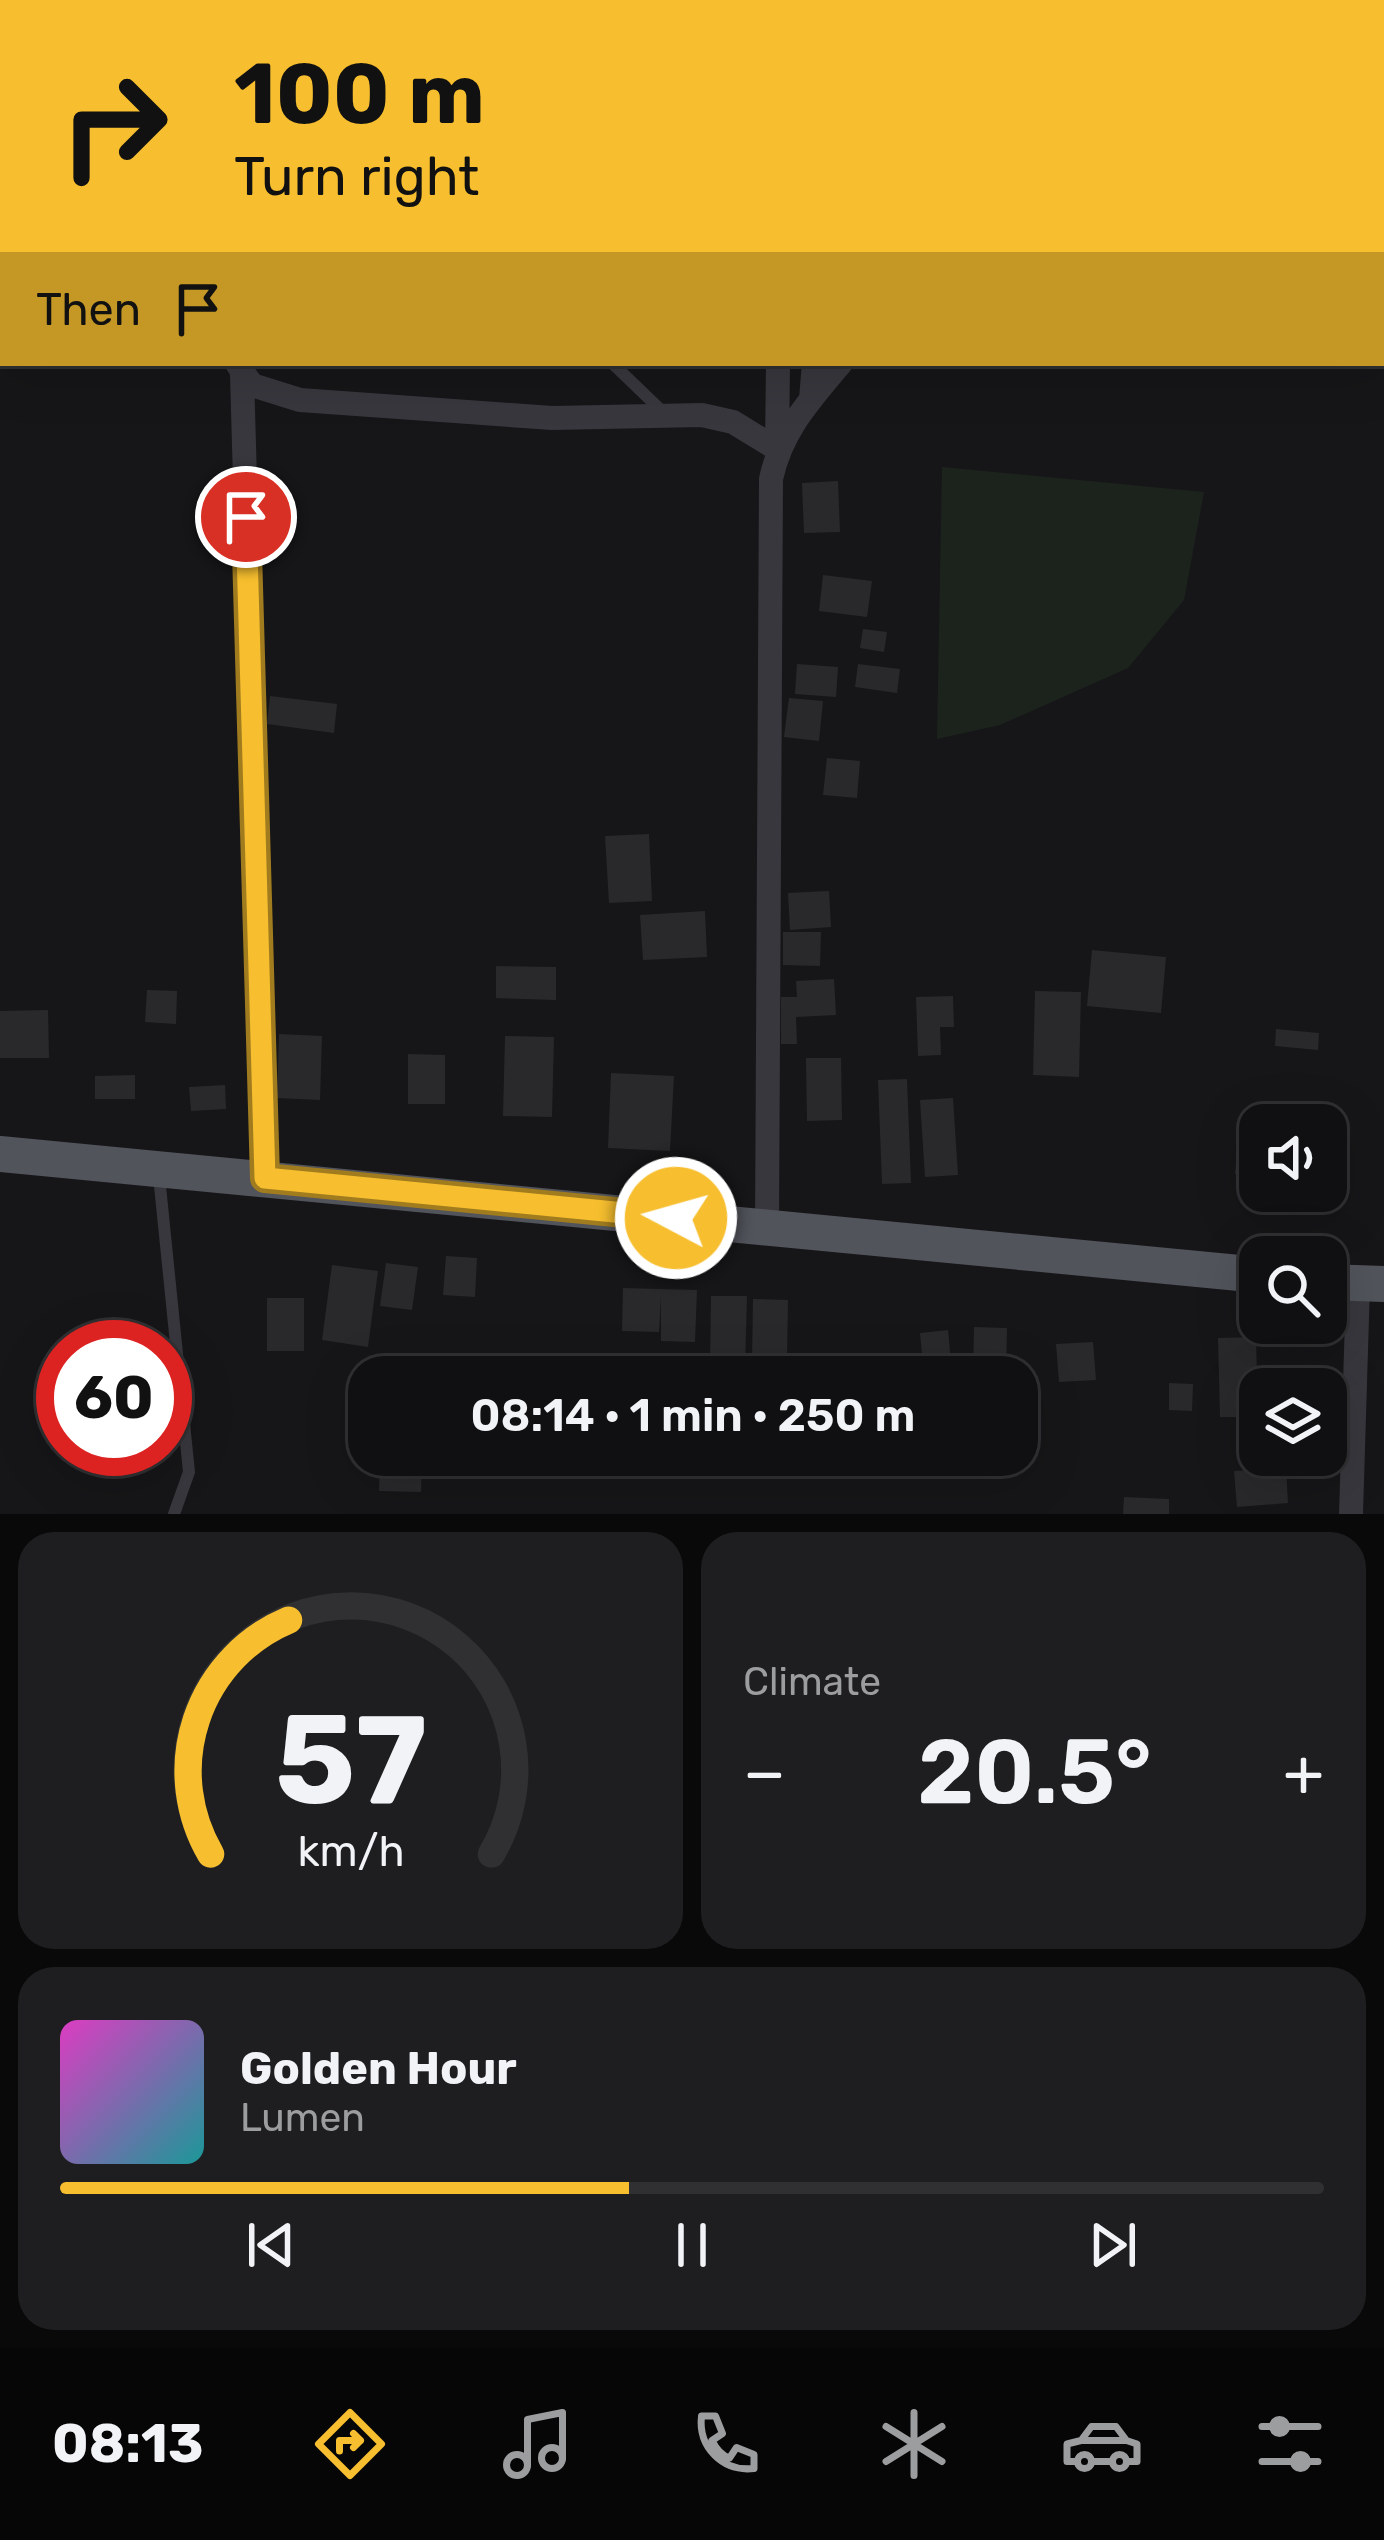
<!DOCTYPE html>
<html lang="en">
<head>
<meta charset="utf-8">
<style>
  body { margin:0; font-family:Rubik,sans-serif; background:#1e1e20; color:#f1f3f6; height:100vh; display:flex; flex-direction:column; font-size:45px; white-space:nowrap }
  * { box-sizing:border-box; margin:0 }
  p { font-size:39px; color:#9c9d9f }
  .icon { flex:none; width:66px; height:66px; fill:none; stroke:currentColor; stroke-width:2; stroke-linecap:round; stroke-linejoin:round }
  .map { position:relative; height:1514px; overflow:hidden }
  .side { display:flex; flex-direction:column; gap:18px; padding:18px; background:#09090a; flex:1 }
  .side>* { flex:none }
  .banner { position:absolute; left:0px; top:0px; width:1386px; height:366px; box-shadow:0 12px 48px #0002,0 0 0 3px #303032; background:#f7bf2f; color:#111; overflow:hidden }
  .buttons { position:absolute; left:1239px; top:1104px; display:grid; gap:24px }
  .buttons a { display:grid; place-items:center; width:108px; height:108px; border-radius:24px; background:#101012; box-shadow:0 12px 48px #0002,0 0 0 3px #303032; font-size:60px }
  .speed { position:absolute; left:36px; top:1320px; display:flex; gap:24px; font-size:60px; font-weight:700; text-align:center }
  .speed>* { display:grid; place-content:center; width:156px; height:156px; border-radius:50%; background:#101012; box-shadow:0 12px 48px #0002,0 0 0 3px #303032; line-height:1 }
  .speed .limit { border:18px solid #d22; background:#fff; color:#111 }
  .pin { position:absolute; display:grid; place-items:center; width:102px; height:102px; color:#fff; margin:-51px; border:6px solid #fff; border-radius:50%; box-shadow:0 3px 12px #0007 }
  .me { position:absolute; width:132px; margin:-66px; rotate:276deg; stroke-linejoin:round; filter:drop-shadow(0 0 9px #0008) }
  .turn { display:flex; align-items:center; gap:42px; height:252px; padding:0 36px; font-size:54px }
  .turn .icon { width:156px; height:156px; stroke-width:2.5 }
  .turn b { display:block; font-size:84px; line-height:102px }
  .then { display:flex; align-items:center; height:114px; padding:0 36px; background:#0003; gap:24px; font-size:45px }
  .big { font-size:90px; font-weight:600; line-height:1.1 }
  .side .card { flex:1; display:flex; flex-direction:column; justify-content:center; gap:18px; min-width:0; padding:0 42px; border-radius:36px; background:#1e1e20 }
  .side .dial { align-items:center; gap:0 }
  .dial svg { height:312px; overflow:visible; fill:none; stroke:#303032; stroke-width:7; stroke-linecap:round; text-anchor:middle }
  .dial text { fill:#f1f3f6; stroke:none }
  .song { display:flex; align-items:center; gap:36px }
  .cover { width:144px; height:144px; border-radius:18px; background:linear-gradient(135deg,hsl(310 70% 55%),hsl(180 70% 35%)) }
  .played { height:12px; border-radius:6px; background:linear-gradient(90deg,#f7bf2f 45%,#303032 45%) }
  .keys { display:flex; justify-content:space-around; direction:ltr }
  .heat { display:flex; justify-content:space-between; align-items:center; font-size:66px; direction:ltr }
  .side .tiles { flex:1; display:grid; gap:18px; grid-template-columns:1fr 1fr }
  .card:last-child { grid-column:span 2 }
  .trip { position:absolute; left:348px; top:1356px; width:690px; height:120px; border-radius:36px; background:#101012; box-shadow:0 12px 48px #0002,0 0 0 3px #303032; font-weight:600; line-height:120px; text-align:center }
  .tabs { display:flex; height:192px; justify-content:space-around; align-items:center; background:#060607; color:#9c9d9f }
  .tabs .icon { width:84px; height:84px }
  .tabs .on { color:#f7bf2f }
  .tabs b { font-size:54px; color:#f1f3f6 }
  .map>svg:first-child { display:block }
  .green { fill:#1c231d }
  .building { fill:#29292c }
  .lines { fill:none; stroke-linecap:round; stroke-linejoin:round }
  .service { stroke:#37373d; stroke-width:12 }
  .minor { stroke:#37373d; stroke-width:24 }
  .primary { stroke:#52545c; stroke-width:36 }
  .route-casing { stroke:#a17c1f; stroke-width:30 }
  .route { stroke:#f7bf2f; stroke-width:21 }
</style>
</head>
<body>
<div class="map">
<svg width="1384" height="1514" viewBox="0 0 1384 1514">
  <rect width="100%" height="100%" fill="#161618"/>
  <path class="green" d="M942,467L1204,492L1184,600L1128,668L1000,725L937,739Z"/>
  <path class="building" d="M838,481L840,532L804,533L802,483Z
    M823,575L872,581L867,617L819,611Z
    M863,629L887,632L884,652L860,648Z
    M797,664L838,667L836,697L795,694Z
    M858,664L900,669L897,693L855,687Z
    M270,696L337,704L334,733L267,724Z
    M789,698L823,701L819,741L784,737Z
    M827,758L860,761L857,798L823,795Z
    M649,834L652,901L609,903L605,836Z
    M829,891L831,927L790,930L788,893Z
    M705,911L707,957L643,960L640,915Z
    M783,932H821L820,966L783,965Z
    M1092,950L1166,957L1161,1013L1087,1006Z
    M496,966L556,967V1000L496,998Z
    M834,979L836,1015L796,1017L797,1044H781V997H797L796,981Z
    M147,990L177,991L176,1024L145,1022Z
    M1035,991L1081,992L1079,1077L1033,1075Z
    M953,996L954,1027H940L941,1055L918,1056L916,997Z
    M48,1010L49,1058H0V1011Z
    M1276,1029L1319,1033L1318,1050L1275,1046Z
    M279,1034L322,1036L320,1100L277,1098Z
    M505,1036L554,1037L552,1117L503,1116Z
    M408,1054L445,1055V1104H408Z
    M806,1058H841L842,1120L807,1121Z
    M611,1073L674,1076L670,1151L608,1148Z
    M135,1075V1099H95V1076Z
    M907,1079L911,1183L882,1184L878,1080Z
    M225,1085L226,1109L191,1111L189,1087Z
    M953,1098L958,1175L925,1177L920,1100Z
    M1275,1114L1316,1117L1315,1125H1275Z
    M1239,1129L1260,1131V1176L1235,1174Z
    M1270,1191H1311L1310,1213L1269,1210Z
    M446,1256L477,1258L475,1297L443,1295Z
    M386,1263L418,1267L412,1310L380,1306Z
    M332,1265L378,1271L368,1347L322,1340Z
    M623,1288L697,1290L695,1342L661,1341V1296L659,1332L622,1331Z
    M711,1296H747L745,1369L710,1368Z
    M267,1298H304V1351H267Z
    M753,1299L788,1300L787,1361L752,1360Z
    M974,1327L1007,1328L1006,1377H973Z
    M948,1330L952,1374L924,1376L920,1333Z
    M1256,1337L1258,1417H1220L1218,1338Z
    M1093,1342L1096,1380L1059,1382L1056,1344Z
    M1169,1383L1193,1384L1192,1411L1169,1410Z
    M380,1455H422L421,1492L379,1491Z
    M1272,1455H1312V1467H1272Z
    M1286,1468L1288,1503L1237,1507L1234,1471Z
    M1124,1497L1169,1499V1514H1123Z"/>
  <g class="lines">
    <path class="service" d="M612,363L664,413
      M159,1176L189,1472L174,1514"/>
    <path class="minor" d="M1120,3V0
      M0,108L3,112
      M238,365L252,385L300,400L552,418L702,415L733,422L777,449L778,363
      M242,375L265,1178
      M811,399L814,363
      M767,1227L771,479C781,431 810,400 841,363
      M1351,1514L1358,1285"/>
    <path class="primary" d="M0,1154L1260,1275
      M1326,1282L1384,1284"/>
  </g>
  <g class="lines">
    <defs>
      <path id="route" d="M246,517L265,1178L676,1218"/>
    </defs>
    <use href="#route" class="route-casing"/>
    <use href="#route" class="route"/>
  </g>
</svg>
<div class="buttons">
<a><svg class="icon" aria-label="sound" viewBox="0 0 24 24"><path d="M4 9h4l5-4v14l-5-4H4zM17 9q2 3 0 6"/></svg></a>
<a><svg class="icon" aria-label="search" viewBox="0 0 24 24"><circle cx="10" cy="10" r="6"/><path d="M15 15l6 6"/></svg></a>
<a><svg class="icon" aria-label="layers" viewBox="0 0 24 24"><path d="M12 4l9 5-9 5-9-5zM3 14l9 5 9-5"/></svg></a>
</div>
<div class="speed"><div class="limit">60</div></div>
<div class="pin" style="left:246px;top:517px;background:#d93025"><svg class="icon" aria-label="arrive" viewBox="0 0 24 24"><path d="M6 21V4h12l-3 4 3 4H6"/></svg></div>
<svg class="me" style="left:676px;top:1218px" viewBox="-20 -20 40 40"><circle r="17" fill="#f7bf2f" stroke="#fff" stroke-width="3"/><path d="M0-11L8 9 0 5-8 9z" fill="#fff"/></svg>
<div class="trip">08:14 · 1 min · 250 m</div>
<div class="banner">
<div class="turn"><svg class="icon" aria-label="right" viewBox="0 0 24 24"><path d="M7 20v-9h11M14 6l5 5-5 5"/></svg><div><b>100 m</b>Turn right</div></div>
<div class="then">Then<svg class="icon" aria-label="arrive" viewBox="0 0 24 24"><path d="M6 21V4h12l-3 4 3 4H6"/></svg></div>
</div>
</div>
<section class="side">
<div class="tiles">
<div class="card dial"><svg viewBox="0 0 100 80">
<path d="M14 69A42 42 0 1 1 86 69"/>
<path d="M14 69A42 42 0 0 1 34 9" stroke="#f7bf2f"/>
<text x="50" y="56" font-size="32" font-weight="700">57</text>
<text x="50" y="72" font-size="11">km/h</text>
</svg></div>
<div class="card"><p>Climate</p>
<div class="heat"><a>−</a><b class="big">20.5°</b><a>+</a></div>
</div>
<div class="card">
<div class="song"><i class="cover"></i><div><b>Golden Hour</b><p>Lumen</p></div></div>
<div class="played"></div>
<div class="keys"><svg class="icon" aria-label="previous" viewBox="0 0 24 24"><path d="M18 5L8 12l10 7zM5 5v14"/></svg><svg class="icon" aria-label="pause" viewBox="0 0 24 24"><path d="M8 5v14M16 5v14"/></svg><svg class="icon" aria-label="next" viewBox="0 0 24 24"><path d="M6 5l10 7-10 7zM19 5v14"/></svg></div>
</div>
</div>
</section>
<nav class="tabs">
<b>08:13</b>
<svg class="icon on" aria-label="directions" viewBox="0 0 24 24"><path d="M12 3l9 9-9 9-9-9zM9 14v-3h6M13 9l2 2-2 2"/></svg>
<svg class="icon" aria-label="music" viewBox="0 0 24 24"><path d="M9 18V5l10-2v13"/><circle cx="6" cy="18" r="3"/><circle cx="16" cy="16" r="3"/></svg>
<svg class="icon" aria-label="phone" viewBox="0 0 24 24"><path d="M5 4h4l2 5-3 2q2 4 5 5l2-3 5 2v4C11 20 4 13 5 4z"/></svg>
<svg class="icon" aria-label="climate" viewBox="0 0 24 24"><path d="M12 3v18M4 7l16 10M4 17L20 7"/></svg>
<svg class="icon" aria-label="car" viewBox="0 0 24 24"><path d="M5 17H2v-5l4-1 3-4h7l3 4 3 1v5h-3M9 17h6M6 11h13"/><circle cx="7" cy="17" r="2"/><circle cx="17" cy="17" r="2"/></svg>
<svg class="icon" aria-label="filters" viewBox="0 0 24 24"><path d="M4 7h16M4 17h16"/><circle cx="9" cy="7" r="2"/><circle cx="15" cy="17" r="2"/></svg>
</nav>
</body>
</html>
